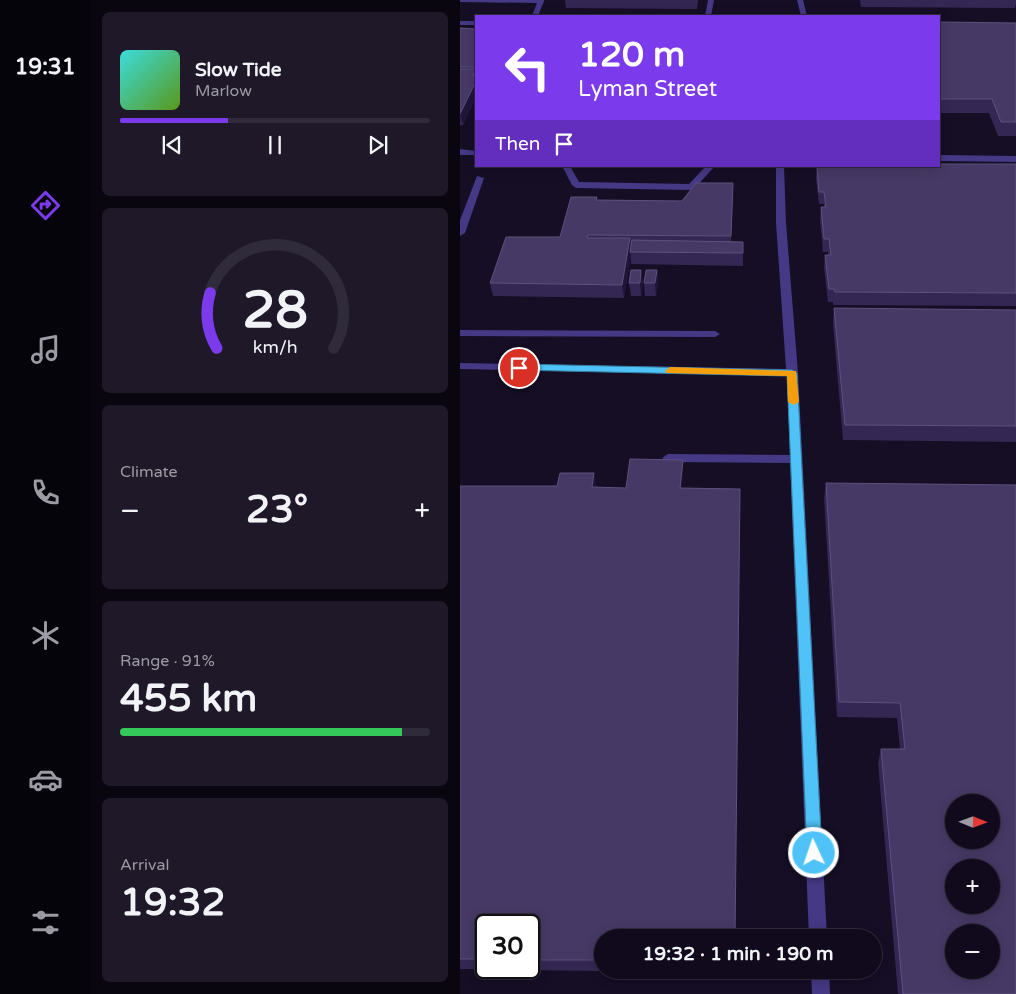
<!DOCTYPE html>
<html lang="en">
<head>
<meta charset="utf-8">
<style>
  body { margin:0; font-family:"Varela Round",sans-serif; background:#1e1829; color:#f1f3f6; height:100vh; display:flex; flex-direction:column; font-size:19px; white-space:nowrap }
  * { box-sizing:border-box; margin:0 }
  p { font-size:16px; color:#9c9aa3 }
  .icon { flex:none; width:28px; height:28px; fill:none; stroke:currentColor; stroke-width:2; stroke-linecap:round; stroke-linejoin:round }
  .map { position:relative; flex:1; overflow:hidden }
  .drawer { display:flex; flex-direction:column; gap:12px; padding:12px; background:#09060f; width:370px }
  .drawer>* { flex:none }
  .banner { position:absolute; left:15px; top:15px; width:465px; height:152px; border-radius:0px; box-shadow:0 2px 12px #0003,0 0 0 1px #302b3b; background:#7c3aed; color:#fff; overflow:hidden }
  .needle { width:32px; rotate:91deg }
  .controls { position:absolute; left:485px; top:794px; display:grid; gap:10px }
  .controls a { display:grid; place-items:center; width:55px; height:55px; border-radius:50%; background:#100a1c; box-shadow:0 2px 12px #0003,0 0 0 1px #302b3b; font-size:25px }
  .speed { position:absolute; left:15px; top:914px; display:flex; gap:10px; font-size:25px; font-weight:700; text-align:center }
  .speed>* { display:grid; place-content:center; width:65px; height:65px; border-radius:50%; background:#100a1c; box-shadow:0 2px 12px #0003,0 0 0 1px #302b3b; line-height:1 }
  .speed .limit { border:2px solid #111; border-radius:8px; background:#fff; color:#111 }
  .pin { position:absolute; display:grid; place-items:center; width:42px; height:42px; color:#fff; margin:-21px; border:2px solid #fff; border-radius:50%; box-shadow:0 1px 5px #0007 }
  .me { position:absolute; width:55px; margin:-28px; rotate:357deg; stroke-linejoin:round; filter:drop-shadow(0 0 4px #0008) }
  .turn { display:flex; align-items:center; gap:18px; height:105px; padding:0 20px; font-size:22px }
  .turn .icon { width:65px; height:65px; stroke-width:2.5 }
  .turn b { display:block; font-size:35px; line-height:42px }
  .then { display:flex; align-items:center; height:48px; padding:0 20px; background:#0003; gap:10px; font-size:19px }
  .big { font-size:38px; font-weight:700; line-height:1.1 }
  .drawer .widget { flex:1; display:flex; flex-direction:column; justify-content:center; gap:8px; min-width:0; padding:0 18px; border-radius:8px; background:#1e1829 }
  .drawer .dial { align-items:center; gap:0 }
  .dial svg { height:130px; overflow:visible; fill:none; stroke:#302b3b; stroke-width:7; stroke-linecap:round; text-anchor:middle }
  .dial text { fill:#f1f3f6; stroke:none }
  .song { display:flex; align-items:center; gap:15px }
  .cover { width:60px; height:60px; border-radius:8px; background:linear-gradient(135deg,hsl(180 70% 55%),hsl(90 70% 35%)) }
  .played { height:5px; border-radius:2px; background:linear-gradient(90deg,#7c3aed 35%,#302b3b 35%) }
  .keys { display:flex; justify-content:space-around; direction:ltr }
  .heat { display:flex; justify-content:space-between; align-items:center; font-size:28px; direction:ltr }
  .charge { height:8px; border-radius:4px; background:linear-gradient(90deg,#34c759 91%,#302b3b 0) }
  .trip { position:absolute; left:134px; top:929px; width:288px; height:50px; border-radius:25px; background:#100a1c; box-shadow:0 2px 12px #0003,0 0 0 1px #302b3b; font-weight:700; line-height:50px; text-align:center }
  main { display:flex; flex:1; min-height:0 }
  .tab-bar { display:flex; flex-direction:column; width:90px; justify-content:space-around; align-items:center; background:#06040b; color:#9c9aa3 }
  .tab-bar .icon { width:35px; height:35px }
  .tab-bar .active { color:#7c3aed }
  .tab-bar b { font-size:22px; color:#f1f3f6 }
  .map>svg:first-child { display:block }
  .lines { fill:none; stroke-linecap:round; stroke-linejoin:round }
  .minor { fill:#453885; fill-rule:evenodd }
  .wall { fill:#352753; fill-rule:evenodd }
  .shaded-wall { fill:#201539 }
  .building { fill:#473965; stroke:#5e517e; fill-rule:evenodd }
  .route { fill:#4fc3f7; stroke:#337fa1 }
  .slow { fill:#f59e0b }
</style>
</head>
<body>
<main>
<nav class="tab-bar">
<b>19:31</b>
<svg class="icon active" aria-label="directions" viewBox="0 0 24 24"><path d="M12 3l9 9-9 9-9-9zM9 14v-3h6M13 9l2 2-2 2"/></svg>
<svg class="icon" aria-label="music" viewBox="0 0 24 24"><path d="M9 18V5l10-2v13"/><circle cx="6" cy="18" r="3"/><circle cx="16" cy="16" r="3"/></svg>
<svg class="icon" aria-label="phone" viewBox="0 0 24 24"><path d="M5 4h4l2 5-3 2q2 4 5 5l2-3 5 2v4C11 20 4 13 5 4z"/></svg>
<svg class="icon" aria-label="climate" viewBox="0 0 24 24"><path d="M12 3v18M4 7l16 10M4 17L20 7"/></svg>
<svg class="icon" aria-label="car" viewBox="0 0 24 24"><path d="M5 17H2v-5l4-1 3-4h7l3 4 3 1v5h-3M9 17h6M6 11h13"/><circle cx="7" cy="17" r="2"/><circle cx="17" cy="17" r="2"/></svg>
<svg class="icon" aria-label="filters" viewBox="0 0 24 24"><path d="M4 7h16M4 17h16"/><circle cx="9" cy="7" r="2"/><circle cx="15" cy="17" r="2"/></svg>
</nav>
<section class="drawer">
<div class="widget">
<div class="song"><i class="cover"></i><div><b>Slow Tide</b><p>Marlow</p></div></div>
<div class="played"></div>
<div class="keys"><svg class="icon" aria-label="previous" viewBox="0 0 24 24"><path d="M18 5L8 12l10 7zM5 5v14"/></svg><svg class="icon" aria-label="pause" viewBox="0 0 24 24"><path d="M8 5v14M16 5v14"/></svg><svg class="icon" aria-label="next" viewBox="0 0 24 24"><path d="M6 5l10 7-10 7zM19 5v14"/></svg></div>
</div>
<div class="widget dial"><svg viewBox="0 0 100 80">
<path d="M14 69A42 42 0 1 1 86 69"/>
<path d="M14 69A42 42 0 0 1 10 35" stroke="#7c3aed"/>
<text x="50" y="56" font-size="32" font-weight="700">28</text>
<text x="50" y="72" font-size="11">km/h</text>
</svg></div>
<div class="widget"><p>Climate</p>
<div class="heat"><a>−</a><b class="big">23°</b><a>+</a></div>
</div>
<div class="widget"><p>Range · 91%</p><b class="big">455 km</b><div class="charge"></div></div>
<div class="widget"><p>Arrival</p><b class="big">19:32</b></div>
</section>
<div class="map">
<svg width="556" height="994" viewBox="0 0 556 994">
  <rect width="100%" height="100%" fill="#150e25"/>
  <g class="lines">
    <path class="minor" d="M0,0H84V1L78,16H72L77,3L0,2Z
      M248,0H254L251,16H245Z
      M337,0H343L347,16H341Z
      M0,21H16V25H0Z
      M0,149L16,151V155H0Z
      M479,155L556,156V162L479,161Z
      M102,166H110L119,182L229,184L246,166H255L234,189L231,190L116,188L112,185Z
      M316,166H324L326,223L338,373L367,938H349L330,463L208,462L202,458L208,454L330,455L327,376L0,369V363L326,369L316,223Z
      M17,176L24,178L5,233L0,236V220Z
      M0,330L255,331L260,334L255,337L0,336Z
      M351,970H369L370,994H352Z"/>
  </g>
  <path class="wall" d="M105,0H238L237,9L106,8Z
    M400,0H556V4L555,8L401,7Z
    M479,22L556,23V136H538L529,113H479Z
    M0,28L16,29V97L3,125H0Z
    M556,164V306L373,305V302H368L364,267L365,255H368V252H363L360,220L361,207H364V204H359L356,179L357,167H361V166H479Z
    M273,183L271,241L283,242V266L171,264V255L164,298L33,296L30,283L100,237L137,197V200L222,201Z
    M181,270L183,283L181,296H171L169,283Z
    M197,270L198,283L196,296H185L184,283Z
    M374,308L556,310V442L383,440L373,324Z
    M223,460V475L142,938V970H274V973L0,969V486L166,488ZM26,925H69V968H26Z
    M366,483L556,994H438L418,763L421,749H440L437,718L377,717L364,498Z"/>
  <path class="shaded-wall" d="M16,69V97L3,125L0,114L13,76Z
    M273,183V195L271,249V236Z
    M170,238L171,251L170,252L171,255L164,298L162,285Z
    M181,270L183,283L181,296L180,283Z
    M197,270L198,283L196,296L195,283Z
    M223,460V475L221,504L220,488Z
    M134,473L137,489L132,487Z"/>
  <path class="building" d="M479,22L556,23V122H541L532,99H479Z
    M0,28L16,29V67H0Z
    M0,69H16L13,76H16V81L0,114Z
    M479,164H556V293L375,292L374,289H369L365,255H371L369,239H364L361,207H366L364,192H359L357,167H362V166H479Z
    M236,183H273L271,236L128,235L127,238H170L162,285L30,283L46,237H100L111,197H137L136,200L222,201Z
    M172,240L283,242V253L170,252Z
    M171,270H181L180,283H169Z
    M186,270H197L195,283H184Z
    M374,308L556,310V426L385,425Z
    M170,459L223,460L220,488L280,489L275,938H142V960H69V925H26V959H0V486H97L100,473H134L132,487L166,488Z
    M366,483L556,485V994H443L421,749H445L440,703L379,702ZM494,802H531V840H494ZM494,868H531V905H494ZM494,932H531V970H494Z"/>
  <path class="route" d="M59,364L332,370L337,373L362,853L360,859L354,861L349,859L347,853L327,376L55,370L54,368Z"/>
  <path class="slow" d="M210,367L336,371L339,402L334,405L328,402L327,376L207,373L205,371Z"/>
</svg>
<div class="controls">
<a><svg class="needle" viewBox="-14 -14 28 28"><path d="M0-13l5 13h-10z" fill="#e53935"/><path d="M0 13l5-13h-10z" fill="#9c9aa3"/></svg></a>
<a>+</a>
<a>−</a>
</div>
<div class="speed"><div class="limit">30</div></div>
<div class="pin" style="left:59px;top:368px;background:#d93025"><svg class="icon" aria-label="arrive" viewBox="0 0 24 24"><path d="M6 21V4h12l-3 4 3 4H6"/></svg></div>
<svg class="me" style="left:354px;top:853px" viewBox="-20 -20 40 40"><circle r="17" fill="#4fc3f7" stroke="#fff" stroke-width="3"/><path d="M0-11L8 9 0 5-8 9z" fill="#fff"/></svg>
<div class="trip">19:32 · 1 min · 190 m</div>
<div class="banner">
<div class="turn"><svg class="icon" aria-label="left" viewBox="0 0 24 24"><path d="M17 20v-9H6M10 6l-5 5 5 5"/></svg><div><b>120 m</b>Lyman Street</div></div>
<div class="then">Then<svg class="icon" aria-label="arrive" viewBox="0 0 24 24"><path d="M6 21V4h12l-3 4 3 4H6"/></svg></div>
</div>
</div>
</main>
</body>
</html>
